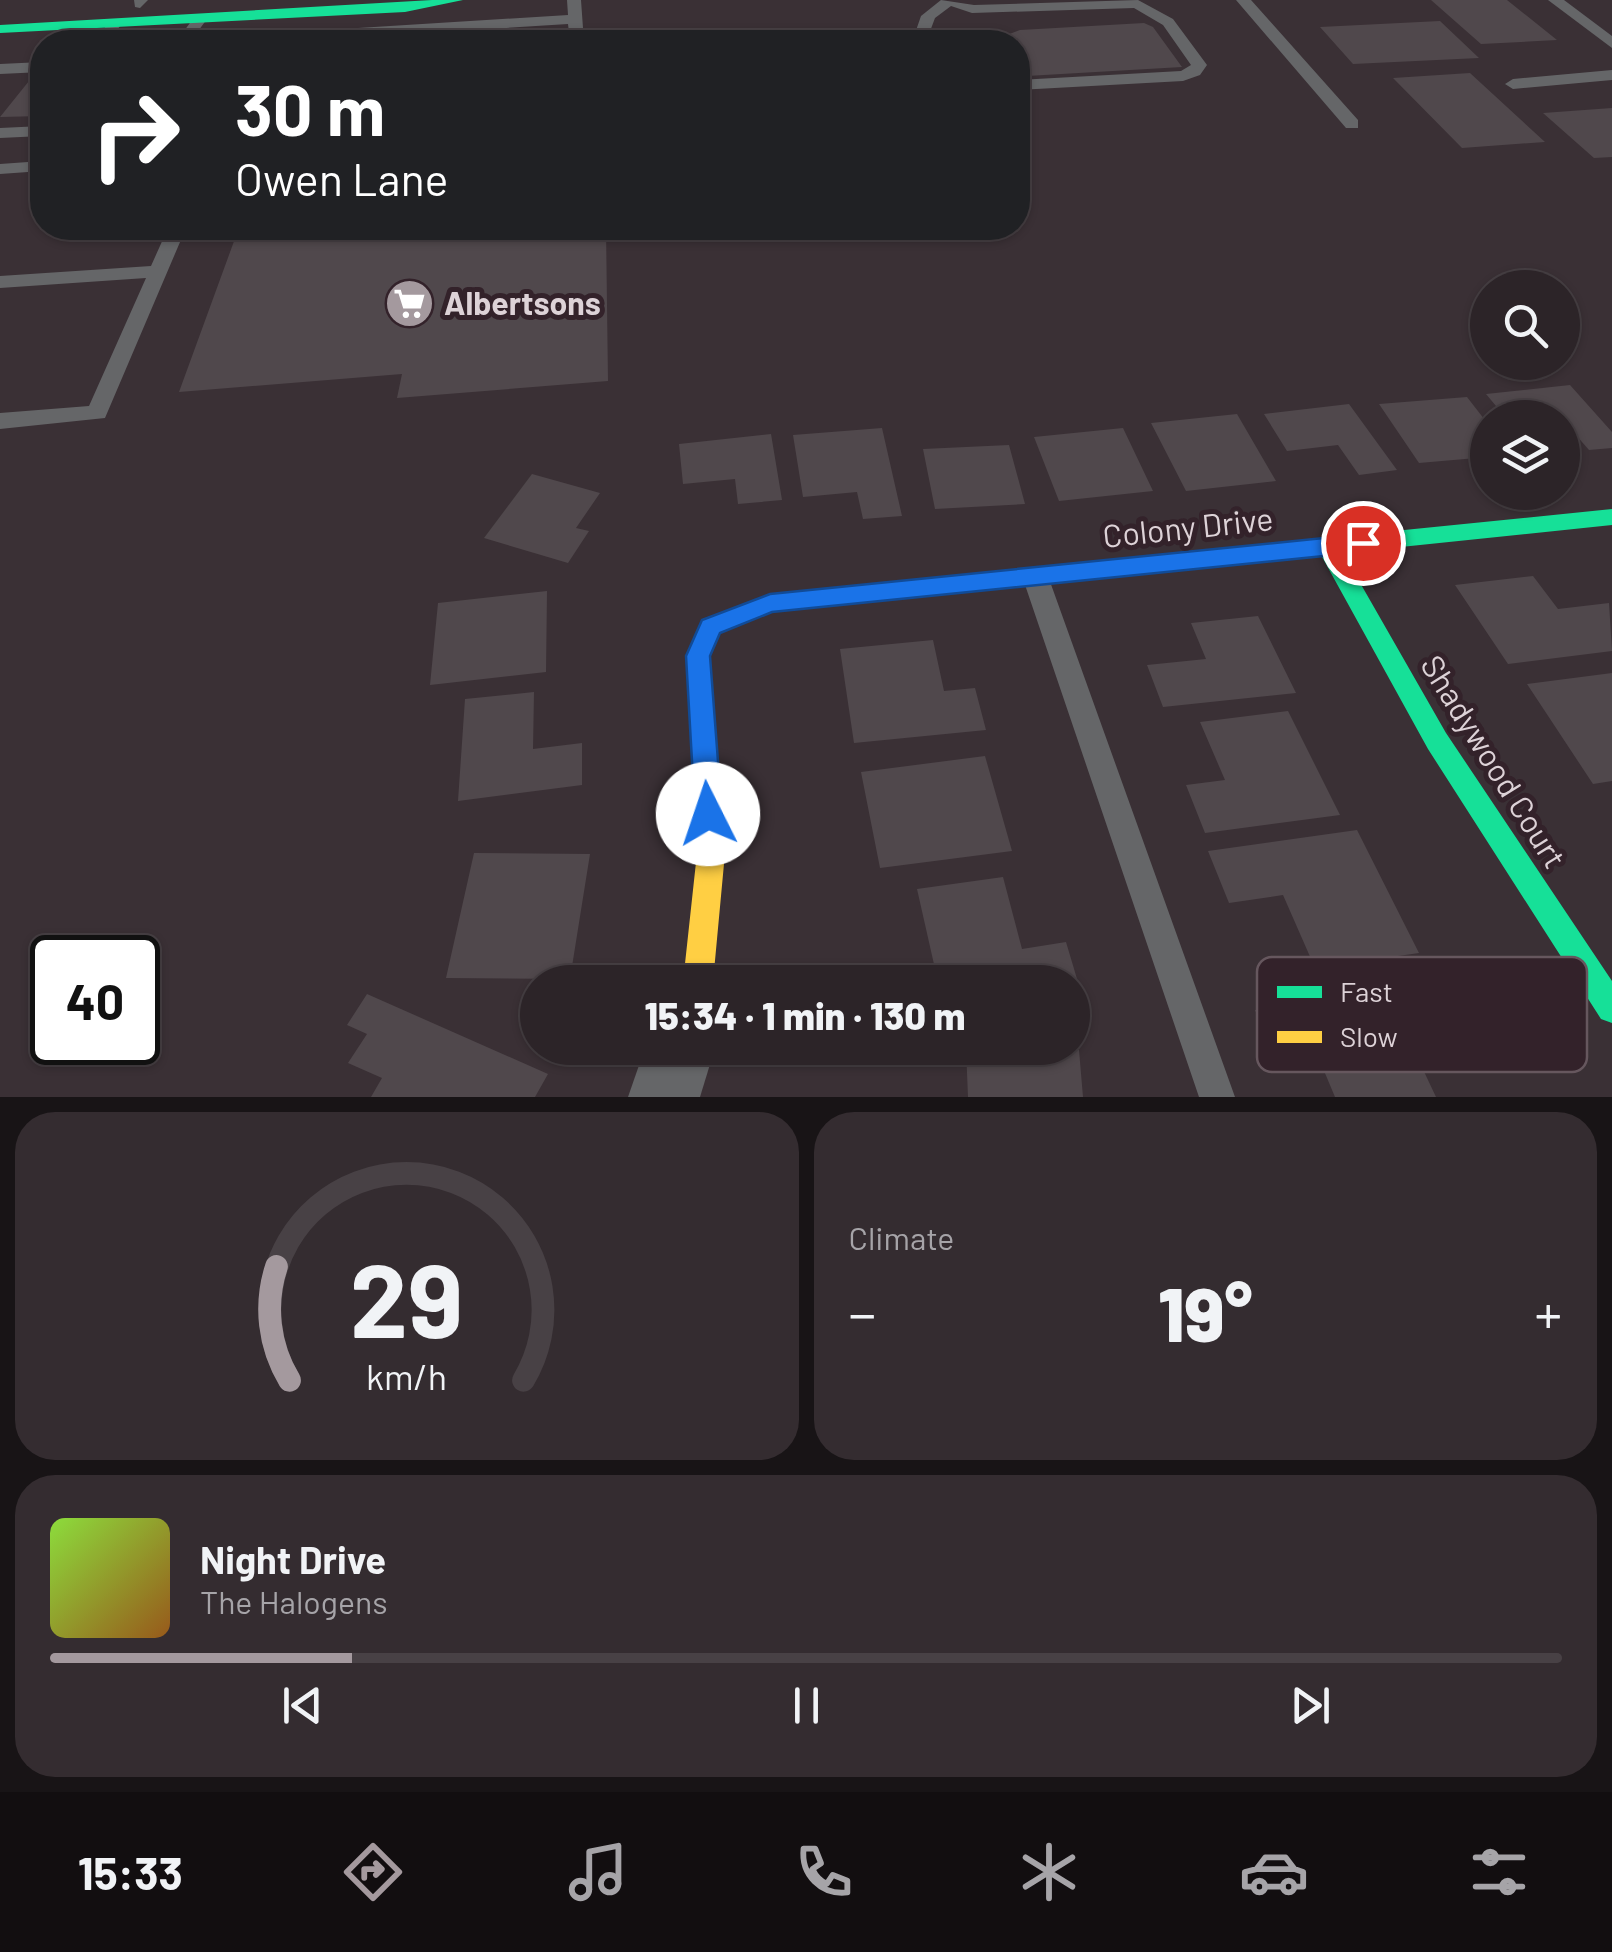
<!DOCTYPE html>
<html lang="en">
<head>
<meta charset="utf-8">
<style>
  body { margin:0; font-family:Barlow,sans-serif; background:#342c30; color:#f1f3f6; height:100vh; display:flex; flex-direction:column; font-size:38px; white-space:nowrap }
  * { box-sizing:border-box; margin:0 }
  p { font-size:32px; color:#a6a4a8 }
  .icon { flex:none; width:55px; height:55px; fill:none; stroke:currentColor; stroke-width:2; stroke-linecap:round; stroke-linejoin:round }
  .map { position:relative; height:1097px; overflow:hidden }
  .panel { display:flex; flex-direction:column; gap:15px; padding:15px; background:#181416; flex:1 }
  .panel>* { flex:none }
  .top-card { position:absolute; left:30px; top:30px; width:1000px; height:210px; border-radius:40px; box-shadow:0 2px 8px #0004,0 0 0 2px #484145; background:#202124; color:#fff; overflow:hidden }
  .buttons { position:absolute; left:1470px; top:270px; display:grid; gap:20px }
  .buttons a { display:grid; place-items:center; width:110px; height:110px; border-radius:50%; background:#2c2428; box-shadow:0 2px 8px #0004,0 0 0 2px #484145; font-size:50px }
  .speed { position:absolute; left:30px; top:935px; display:flex; gap:20px; font-size:50px; font-weight:700; text-align:center }
  .speed>* { display:grid; place-content:center; width:130px; height:130px; border-radius:50%; background:#2c2428; box-shadow:0 2px 8px #0004,0 0 0 2px #484145; line-height:1 }
  .speed .limit { border:5px solid #111; border-radius:15px; background:#fff; color:#111 }
  .pin { position:absolute; display:grid; place-items:center; width:85px; height:85px; color:#fff; margin:-42px; border:5px solid #fff; border-radius:50%; box-shadow:0 2px 10px #0007 }
  .me { position:absolute; width:110px; margin:-55px; rotate:356deg; stroke-linejoin:round; filter:drop-shadow(0 0 8px #0008) }
  .turn { display:flex; align-items:center; gap:35px; height:210px; padding:0 40px; font-size:45px }
  .turn .icon { width:130px; height:130px; stroke-width:2.5 }
  .turn b { display:block; font-size:70px; line-height:85px }
  .big { font-size:75px; font-weight:800; line-height:1.1 }
  .panel .tile { flex:1; display:flex; flex-direction:column; justify-content:center; gap:15px; min-width:0; padding:0 35px; border-radius:40px; background:#342c30 }
  .panel .dial { align-items:center; gap:0 }
  .dial svg { height:260px; overflow:visible; fill:none; stroke:#484145; stroke-width:7; stroke-linecap:round; text-anchor:middle }
  .dial text { fill:#f1f3f6; stroke:none }
  .song { display:flex; align-items:center; gap:30px }
  .cover { width:120px; height:120px; border-radius:15px; background:linear-gradient(135deg,hsl(90 70% 55%),hsl(30 70% 35%)) }
  .played { height:10px; border-radius:5px; background:linear-gradient(90deg,#a4999e 20%,#484145 20%) }
  .keys { display:flex; justify-content:space-around; direction:ltr }
  .heat { display:flex; justify-content:space-between; align-items:center; font-size:55px; direction:ltr }
  .panel .tiles { flex:1; display:grid; gap:15px; grid-template-columns:1fr 1fr }
  .tile:last-child { grid-column:span 2 }
  .trip { position:absolute; left:520px; top:965px; width:570px; height:100px; border-radius:50px; background:#2c2428; box-shadow:0 2px 8px #0004,0 0 0 2px #484145; font-weight:800; line-height:100px; text-align:center }
  .tab-bar { display:flex; height:160px; justify-content:space-around; align-items:center; background:#120e10; color:#a6a4a8 }
  .tab-bar .icon { width:70px; height:70px }
  .tab-bar .active { color:#a4999e }
  .tab-bar b { font-size:45px; color:#f1f3f6 }
  .map>svg:first-child { display:block }
  .building { fill:#50484c }
  .lines { fill:none; stroke-linecap:round; stroke-linejoin:round }
  .lane { fill:#656668; fill-rule:evenodd }
  .street { fill:#656668; fill-rule:evenodd }
  .fast { fill:#16e098; fill-rule:evenodd }
  .slow { fill:#ffcf43; fill-rule:evenodd }
  .route { fill:#1a73e8; stroke:#114b97; stroke-width:2.5 }
  .labels { text-anchor:middle; stroke-width:10; stroke-linejoin:round; paint-order:stroke }
  .poi-label { font-size:32px; font-weight:bold; fill:#ddd2d7; stroke:#33222a; text-anchor:start }
  .street-label { font-size:32px; fill:#ddd2d7; stroke:#33222a }
  .key { fill:#33222a; stroke:#66575e; stroke-width:2.5 }
  .key-label { font-size:28px; fill:#ddd2d7 }
</style>
</head>
<body>
<div class="map">
<svg width="1612" height="1097" viewBox="0 0 1612 1097">
  <rect width="100%" height="100%" fill="#3a3035"/>
  <path class="building" d="M1431,0H1507L1557,40L1481,44Z
    M1440,21L1479,58L1353,64L1320,27Z
    M1144,23L1153,27L1182,67L1027,76L1018,59V42H1007L1004,36L1020,30Z
    M1470,73L1545,142L1462,148L1393,78Z
    M42,80V116L0,117L29,81Z
    M1612,108V157L1594,158L1543,113Z
    M231,228H606L608,381L397,398L402,374L179,392L237,233L229,234Z
    M1570,385L1612,432V448L1589,450L1568,426L1562,427V418H1506L1486,394Z
    M1467,397L1488,424V457L1419,463L1379,404Z
    M1349,404L1397,470L1359,475L1338,445L1287,451L1264,414Z
    M1237,414L1276,481L1186,491L1151,423Z
    M882,428L902,516L863,519L857,492L803,497L793,435Z
    M1123,428L1153,491L1059,501L1034,437Z
    M771,434L782,500L738,504L735,479L683,484L679,444Z
    M1009,445L1025,504L935,509L923,449Z
    M532,474L600,493L576,528L589,531L568,563L484,538Z
    M1533,576L1558,609L1609,603L1612,651L1508,664L1455,585Z
    M547,591L546,672L430,685L438,603Z
    M1258,616L1296,693L1163,707L1147,665L1206,659L1191,623Z
    M933,640L944,691L975,688L986,730L854,743L840,649Z
    M1612,673V781L1593,784L1527,684Z
    M534,692L533,749L582,743V785L458,801L465,699Z
    M1288,711L1340,815L1205,833L1186,785L1225,780L1200,722Z
    M985,756L1012,851L880,868L861,772Z
    M1357,830L1419,953L1315,968L1283,895L1229,903L1208,851Z
    M474,853L590,854L570,979L446,978Z
    M1003,877L1022,949L1066,942L1083,999L1072,1000V982H938L917,889Z
    M1385,989L1436,1097H1335L1322,1066L1280,1073L1255,1010Z
    M367,994L548,1074L535,1097H371L382,1078L348,1063L367,1034L347,1025Z
    M966,1048L1079,1050L1083,1097H968Z"/>
  <g class="lines">
    <path class="lane" d="M134,0H148L140,8L135,7Z
      M567,0H581L584,42H570L568,24L283,42H204L212,37L568,15Z
      M941,0L974,5L1138,0L1173,19L1207,65L1200,75L1183,81L1018,90V80L1181,71L1191,65L1163,25L1134,8L972,13L951,6L935,18L926,42H912L921,16Z
      M1236,0H1251L1358,120V128H1346Z
      M1548,0H1564L1612,36V48Z
      M195,16L207,19L190,42H176Z
      M110,20L122,23L109,42H95Z
      M42,62V72L0,74V64Z
      M1612,70V80L1513,89L1505,84L1513,79Z
      M42,126V136L0,138V128Z
      M42,161V171L0,174V164Z
      M168,228H186L105,418L0,429V413L89,406L146,278L0,288V276L151,266Z
      M1035,566L1044,569L1048,576L1235,1097H1199L1022,576L1026,569Z"/>
    <path class="street" d="M645,1048H715L700,1097H628Z"/>
    <path class="fast" d="M432,0H463L405,12L0,33V25Z
      M1612,509V525L1343,553L1446,733L1612,981V1023L1601,1019L1428,749L1321,555L940,595L932,592L928,586L932,580L940,577Z"/>
    <path class="slow" d="M940,577L948,580L952,586L948,592L940,595L772,612L720,632L710,656L725,853L713,982H683L697,853L686,656L703,619L770,594Z"/>
  </g>
  <path class="route" d="M1363,534L1375,543L1363,552L772,612L720,633L710,656L722,814L718,822L708,826L699,822L695,814L686,656L702,620L770,594Z"/>
  <defs>
    <symbol id="supermarket-disc" viewBox="-11 -11 22 22"><circle r="9.5" fill="#a4999e" stroke="#33222a"/><path d="M-6-5.5h2.5l.6 2H6L4.5 2H-2.5L-4.4-4H-6ZM-1.5 3.2a1.3 1.3 0 1 0 .1 0ZM3 3.2a1.3 1.3 0 1 0 .1 0Z" fill="#fff"/></symbol>
  </defs>
  <g fill-rule="evenodd">
    <use href="#supermarket-disc" x="382" y="276" width="55" height="55"/>
  </g>
  <g class="labels">
    <g class="poi-label">
      <text x="444" y="315">Albertsons</text>
    </g>
    <g class="street-label">
      <text transform="translate(1188 528) rotate(-6)" y="11">Colony Drive</text>
      <text transform="translate(1493 762) rotate(58)" y="11">Shadywood Court</text>
    </g>
  </g>
  <rect x="1257" y="957" width="330" height="115" rx="15" class="key"/>
  <rect x="1277" y="986" width="45" height="12" fill="#16e098"/>
  <rect x="1277" y="1031" width="45" height="12" fill="#ffcf43"/>
  <g class="key-label">
    <text x="1340" y="1002">Fast</text>
    <text x="1340" y="1047">Slow</text>
  </g>
</svg>
<div class="buttons">
<a><svg class="icon" aria-label="search" viewBox="0 0 24 24"><circle cx="10" cy="10" r="6"/><path d="M15 15l6 6"/></svg></a>
<a><svg class="icon" aria-label="layers" viewBox="0 0 24 24"><path d="M12 4l9 5-9 5-9-5zM3 14l9 5 9-5"/></svg></a>
</div>
<div class="speed"><div class="limit">40</div></div>
<div class="pin" style="left:1363px;top:543px;background:#d93025"><svg class="icon" aria-label="arrive" viewBox="0 0 24 24"><path d="M6 21V4h12l-3 4 3 4H6"/></svg></div>
<svg class="me" style="left:708px;top:814px" viewBox="-20 -20 40 40"><circle r="19" fill="#fff"/><path d="M0-13L10 11 0 6-10 11z" fill="#1a73e8"/></svg>
<div class="trip">15:34 · 1 min · 130 m</div>
<div class="top-card">
<div class="turn"><svg class="icon" aria-label="right" viewBox="0 0 24 24"><path d="M7 20v-9h11M14 6l5 5-5 5"/></svg><div><b>30 m</b>Owen Lane</div></div>
</div>
</div>
<section class="panel">
<div class="tiles">
<div class="tile dial"><svg viewBox="0 0 100 80">
<path d="M14 69A42 42 0 1 1 86 69"/>
<path d="M14 69A42 42 0 0 1 10 34" stroke="#a4999e"/>
<text x="50" y="56" font-size="32" font-weight="700">29</text>
<text x="50" y="72" font-size="11">km/h</text>
</svg></div>
<div class="tile"><p>Climate</p>
<div class="heat"><a>−</a><b class="big">19°</b><a>+</a></div>
</div>
<div class="tile">
<div class="song"><i class="cover"></i><div><b>Night Drive</b><p>The Halogens</p></div></div>
<div class="played"></div>
<div class="keys"><svg class="icon" aria-label="previous" viewBox="0 0 24 24"><path d="M18 5L8 12l10 7zM5 5v14"/></svg><svg class="icon" aria-label="pause" viewBox="0 0 24 24"><path d="M8 5v14M16 5v14"/></svg><svg class="icon" aria-label="next" viewBox="0 0 24 24"><path d="M6 5l10 7-10 7zM19 5v14"/></svg></div>
</div>
</div>
</section>
<nav class="tab-bar">
<b>15:33</b>
<svg class="icon active" aria-label="directions" viewBox="0 0 24 24"><path d="M12 3l9 9-9 9-9-9zM9 14v-3h6M13 9l2 2-2 2"/></svg>
<svg class="icon" aria-label="music" viewBox="0 0 24 24"><path d="M9 18V5l10-2v13"/><circle cx="6" cy="18" r="3"/><circle cx="16" cy="16" r="3"/></svg>
<svg class="icon" aria-label="phone" viewBox="0 0 24 24"><path d="M5 4h4l2 5-3 2q2 4 5 5l2-3 5 2v4C11 20 4 13 5 4z"/></svg>
<svg class="icon" aria-label="climate" viewBox="0 0 24 24"><path d="M12 3v18M4 7l16 10M4 17L20 7"/></svg>
<svg class="icon" aria-label="car" viewBox="0 0 24 24"><path d="M5 17H2v-5l4-1 3-4h7l3 4 3 1v5h-3M9 17h6M6 11h13"/><circle cx="7" cy="17" r="2"/><circle cx="17" cy="17" r="2"/></svg>
<svg class="icon" aria-label="filters" viewBox="0 0 24 24"><path d="M4 7h16M4 17h16"/><circle cx="9" cy="7" r="2"/><circle cx="15" cy="17" r="2"/></svg>
</nav>
</body>
</html>
